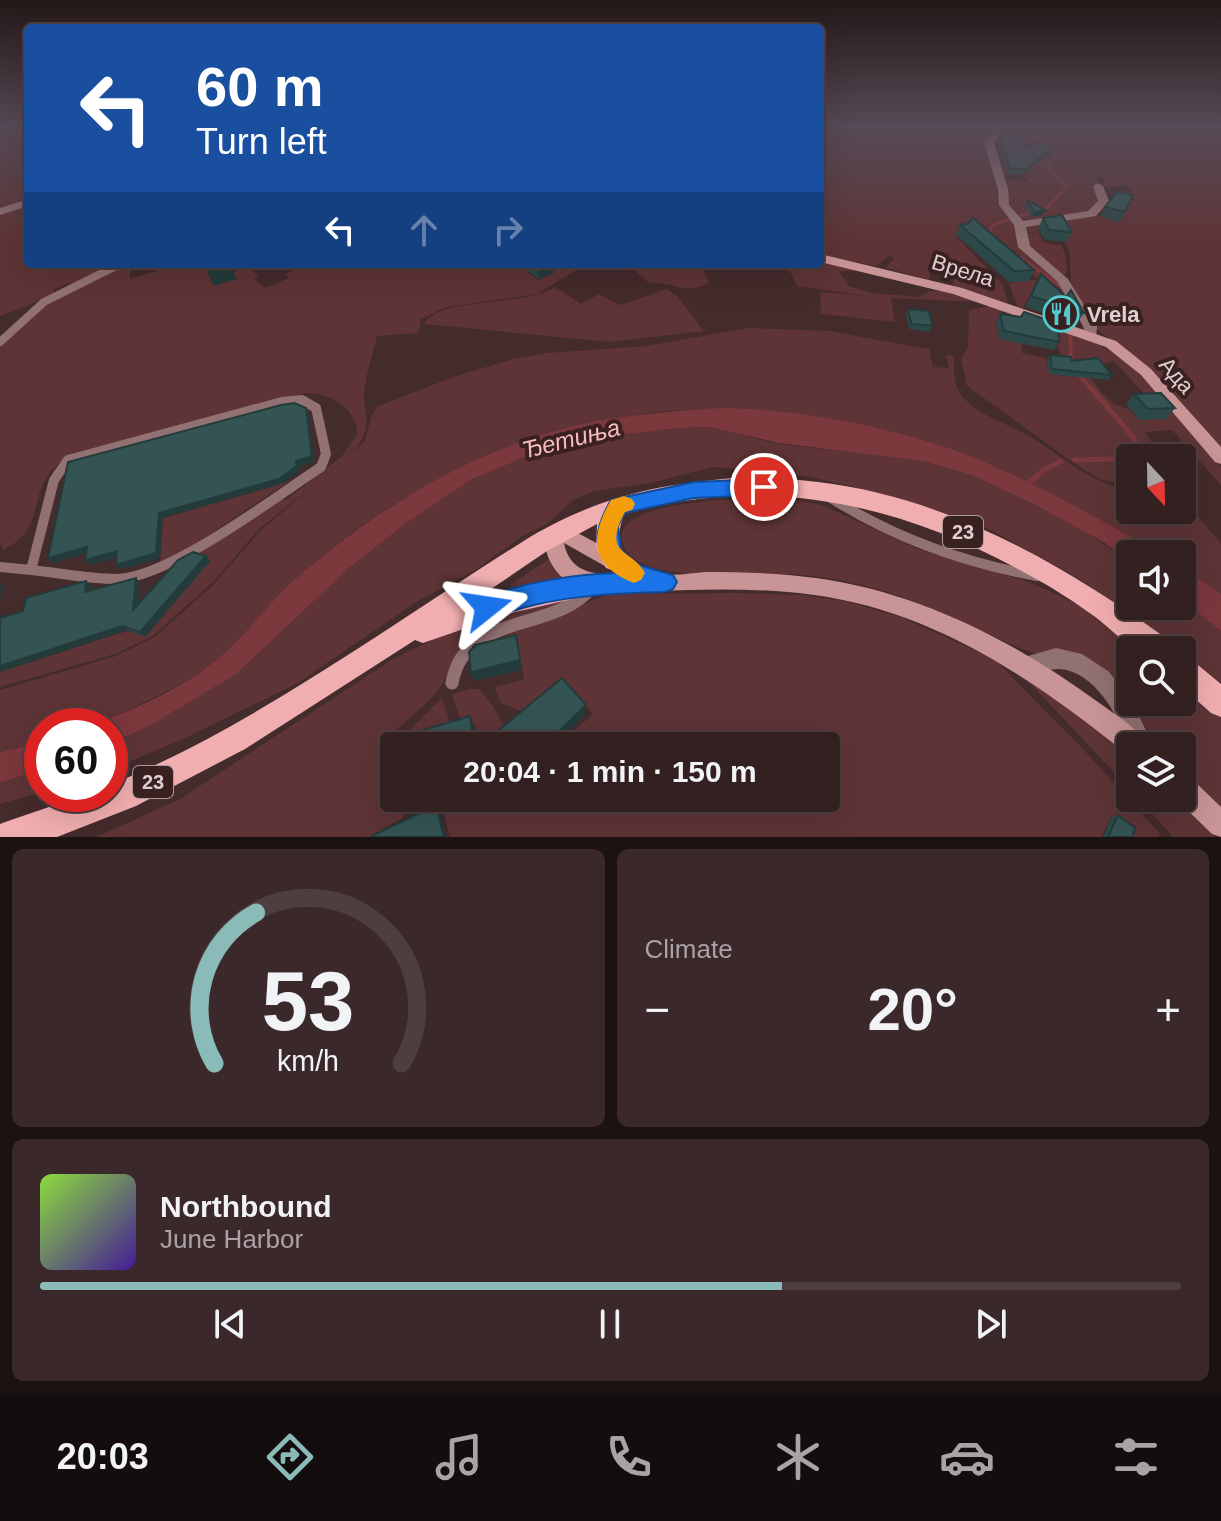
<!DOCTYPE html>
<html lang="en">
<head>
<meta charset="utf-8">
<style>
  body { margin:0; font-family:Arial,sans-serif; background:#3b282a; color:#f1f3f6; height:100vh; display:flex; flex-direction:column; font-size:30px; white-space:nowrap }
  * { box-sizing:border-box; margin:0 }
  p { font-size:26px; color:#a9a3a5 }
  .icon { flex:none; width:44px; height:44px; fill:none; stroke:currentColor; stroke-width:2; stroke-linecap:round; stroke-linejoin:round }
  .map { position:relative; height:837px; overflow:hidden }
  .drawer { display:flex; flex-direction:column; gap:12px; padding:12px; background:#1c1212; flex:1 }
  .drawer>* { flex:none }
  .banner { position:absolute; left:24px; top:24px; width:800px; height:244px; border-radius:8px; box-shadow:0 8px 32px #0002,0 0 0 2px #4e3e3f; background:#1a4fa0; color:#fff; overflow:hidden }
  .needle { width:52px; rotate:158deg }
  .tools { position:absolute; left:1116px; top:444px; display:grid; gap:16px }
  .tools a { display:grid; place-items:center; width:80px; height:80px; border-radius:8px; background:#332021; box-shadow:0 8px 32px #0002,0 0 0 2px #4e3e3f; font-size:40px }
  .speed { position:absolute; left:24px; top:708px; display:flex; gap:16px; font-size:40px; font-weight:700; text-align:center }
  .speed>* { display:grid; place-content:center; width:104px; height:104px; border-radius:50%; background:#332021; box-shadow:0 8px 32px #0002,0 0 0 2px #4e3e3f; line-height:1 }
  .speed .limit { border:12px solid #d22; background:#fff; color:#111 }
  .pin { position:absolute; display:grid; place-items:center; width:68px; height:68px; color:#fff; margin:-34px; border:4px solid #fff; border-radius:50%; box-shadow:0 2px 8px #0007 }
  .me { position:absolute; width:88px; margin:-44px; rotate:75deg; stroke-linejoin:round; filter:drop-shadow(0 0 6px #0008) }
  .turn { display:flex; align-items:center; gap:28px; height:168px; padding:0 40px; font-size:36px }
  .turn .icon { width:104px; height:104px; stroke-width:2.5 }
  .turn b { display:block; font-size:56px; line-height:68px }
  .lanes { display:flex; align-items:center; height:76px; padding:0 40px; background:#0003; justify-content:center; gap:40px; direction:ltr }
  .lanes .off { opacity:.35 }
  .big { font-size:60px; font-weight:700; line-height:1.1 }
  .drawer .card { flex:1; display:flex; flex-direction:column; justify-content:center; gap:12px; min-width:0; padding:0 28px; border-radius:12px; background:#3b282a }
  .drawer .dial { align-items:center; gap:0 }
  .dial svg { height:208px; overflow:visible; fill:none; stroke:#4e3e3f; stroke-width:7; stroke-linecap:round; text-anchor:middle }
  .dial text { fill:#f1f3f6; stroke:none }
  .song { display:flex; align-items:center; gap:24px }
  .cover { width:96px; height:96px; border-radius:12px; background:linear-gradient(135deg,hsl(90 70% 55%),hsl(260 70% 35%)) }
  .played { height:8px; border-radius:4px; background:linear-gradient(90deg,#8bbbb9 65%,#4e3e3f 65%) }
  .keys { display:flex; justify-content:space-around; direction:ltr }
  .heat { display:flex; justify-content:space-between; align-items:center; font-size:44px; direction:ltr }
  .drawer .tiles { flex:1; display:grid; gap:12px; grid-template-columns:1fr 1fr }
  .card:last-child { grid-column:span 2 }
  .trip { position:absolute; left:380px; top:732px; width:460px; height:80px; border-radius:8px; background:#332021; box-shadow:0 8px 32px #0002,0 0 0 2px #4e3e3f; font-weight:700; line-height:80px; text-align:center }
  .dock { display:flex; height:128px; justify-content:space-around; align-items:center; background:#140d0d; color:#a9a3a5 }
  .dock .icon { width:56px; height:56px }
  .dock .active { color:#8bbbb9 }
  .dock b { font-size:36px; color:#f1f3f6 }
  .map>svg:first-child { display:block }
  .green { fill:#5e3436 }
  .water { fill:#7b383d }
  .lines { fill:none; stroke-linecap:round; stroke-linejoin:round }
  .stream-far2 { stroke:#7b383d; stroke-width:3 }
  .stream-far1 { stroke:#7b383d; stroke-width:4 }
  .stream { stroke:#7b383d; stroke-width:5 }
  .lane-far2 { stroke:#927172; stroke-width:8 }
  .lane-far1 { stroke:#927172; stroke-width:10 }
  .lane { stroke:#927172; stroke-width:13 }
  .street { fill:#927172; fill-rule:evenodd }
  .secondary { fill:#c89495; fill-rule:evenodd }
  .primary { fill:#f1aeb0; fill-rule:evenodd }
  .wall { fill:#2d4848 }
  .shaded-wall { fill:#243b3b }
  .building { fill:#345454; stroke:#243b3b; stroke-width:2 }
  .route { fill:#1a73e8; stroke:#114b97; stroke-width:2 }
  .slow { fill:#f59e0b }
  .labels { text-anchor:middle; stroke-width:8; stroke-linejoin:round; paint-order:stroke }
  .shield { fill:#392122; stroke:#ae9b9b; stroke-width:2 }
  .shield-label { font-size:20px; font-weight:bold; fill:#e0cfcf }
  .street-label { font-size:22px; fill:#e0cfcf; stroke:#392122 }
  .poi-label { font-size:22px; font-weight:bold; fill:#e0cfcf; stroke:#392122; text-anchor:start }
  .water-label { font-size:24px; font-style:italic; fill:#f9babb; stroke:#392122 }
</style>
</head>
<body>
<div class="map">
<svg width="1221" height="837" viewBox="0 0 1221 837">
  <rect width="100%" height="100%" fill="#442b2c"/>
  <path class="green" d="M0,126H28V201L0,210Z
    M820,126H975L992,130L977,128L976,134L982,139V135L988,136L986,142L994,169L1016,221L1022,247L1054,274L1072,302L1031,293L1023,308L1017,306L1009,283L1038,279L975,232L955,235L1003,285L1008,303L954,287L953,279H960L959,266L930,262V280L886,268L894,258L889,256L876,266L820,255Z
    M1002,126H1221V449L1152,370L1095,328L1071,284L1070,254L1061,231L1037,230L1044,243L1061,245C1066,253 1069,268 1065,277L1029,250L1026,233H1037L1025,232L1027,226L1096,215L1120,222L1123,214L1102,207L1106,201L1131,204L1130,197L1104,192H1133L1125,185L1103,187L1104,180L1097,176L1100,200L1092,212L1024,223L1008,208L1003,180L1029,181L1021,176L1028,175L1026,168L1005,166L1007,174L1012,176H1002L1000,164L1014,162L1006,132H996Z
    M28,204V264H117L74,285L68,283L52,290L57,294L0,316V213Z
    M820,261L857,271H839L849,286L873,293L918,297L929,291H943L977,302L891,298L895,322L821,314L820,292L867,296L797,286L787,265L774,264H820Z
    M123,264H147L130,268V279L181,264H250L207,274L214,286L237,279L233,272L250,267L258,277L255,279L265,288L289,278L285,274L305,264H421L468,269L529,264L522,268L538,280L554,273L546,266L551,264H586L537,294L447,307L421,319L419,333L377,336C373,355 366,374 364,393C363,409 371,422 363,437C356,452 340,462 328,474L364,442L372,415L378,406L456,376L513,359L547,353L646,346L748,328L829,331L929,349L933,367L949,368L946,355L954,356C954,368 953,383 960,393C976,416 1006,422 1029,436C1057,453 1082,476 1115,487L1127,482L1128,478L1124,472L1122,480L1117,483L1102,480L1081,468L967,386L961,359L968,348L969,310L990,306L1002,310L1000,316L1005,323L995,322L999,339L1019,342L1021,337L1022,353L1045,358L1050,374L1075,377L1068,362L1062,361C1058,351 1056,340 1062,330C1110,344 1133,364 1164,402L1144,394L1114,361L1083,368C1095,382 1108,408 1128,408L1139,420L1167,419L1155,404L1174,414L1221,467V485L1172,430L1145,432L1162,458H1130V510H1182V497L1221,544V594L1182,567V554C1175,554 1165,555 1158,553C1143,547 1130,536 1116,529C1075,507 1033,486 991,466C940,442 884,431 828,420C637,382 445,446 301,574C275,597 254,625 229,649C193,683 143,703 98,723L88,726H42V742L0,752V690L116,656L155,637L213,585L261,530L317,483L259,529L216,579L153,636L115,654L0,687V672L127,631L145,636L191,556L276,497L286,500L342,456L357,434C357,408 330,393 306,393L74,454C19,481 54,526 3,550L0,541V345L38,307Z
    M627,264H711L701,266L709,282C689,297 670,280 649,283Z
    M555,287L581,304L599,294L620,305L667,289L677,296L704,331L610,342L424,324C438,297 524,307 555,287Z
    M709,427C734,431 757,440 781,444C828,451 875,451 921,460C991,474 1073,520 1130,562V606H1182V600L1221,631V683L1182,653V650L1078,578L989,529L855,487L810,477L713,467L651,483L594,491L572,501L548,523L522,536L475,570L418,601L296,684L183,739L110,770V744L149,726L300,613L349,568L405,524L472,479L550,447L584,439L678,428Z
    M288,482L177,556L160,564L163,518Z
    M736,499H788L822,505L921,550L1029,582L1067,599L1107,621L1145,650H1130V702H1182V682L1221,718V808L1182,769V746H1160C1150,734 1120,688 1113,683C1086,665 1051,659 1022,649C997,639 974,626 950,616C904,595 854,580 804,575C763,570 644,588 624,547C603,505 713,501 736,499Z
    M551,558L571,580L509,593L511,584Z
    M736,593L804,595L844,601L901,617L994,659L1084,750L1160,834L1158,837H1129L1130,832L1111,817L1101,837H450L443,809L431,813L423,798H826V746H557L593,714L563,681L526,713L501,703L494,687L524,680L518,645L480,646L609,594Z
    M572,600L468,642C453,656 451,673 439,689C422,710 398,726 381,746C382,765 394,778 394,798H400L403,818L380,830L381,837H96L180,799L390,661L464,624L512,607Z
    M1026,675L1130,755V789L1023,676Z
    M470,689H479C492,705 509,725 507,746H479L475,724L462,725L452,694Z
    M442,698L452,728L420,746H399L402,737Z
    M42,769V792L0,804V783Z
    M1138,798H1177L1216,837H1173Z"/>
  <path class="water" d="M721,408C796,409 883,425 954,450C1020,474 1098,518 1160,554H1130V562L1105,543L1036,505L972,475L924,461L779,443L709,427L678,428L584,439L550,447L472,479L405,524L349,568L236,674L149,726L110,744V726H88C137,709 193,684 231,647C255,623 276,595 302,573C382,505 479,446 583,424C629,414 675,411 721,408Z
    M1182,567L1221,594V631L1182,600Z
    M42,742V769L0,783V752Z"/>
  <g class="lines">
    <path class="stream-far2" d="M990,235L992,225L1048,207L1067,187L1047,165L1059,152L1058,148L1013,126"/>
    <path class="stream-far1" d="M1020,258L1061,286
      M1070,323L1071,361
      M1078,374L1092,390"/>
    <path class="stream" d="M1074,460L1116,459L1135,453L1137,446L1133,437L1091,388
      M1023,488L1044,470L1061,461"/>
    <path class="lane-far2" d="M0,342L44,302L120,264"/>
    <path class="lane-far1" d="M302,400L316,408L326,454L321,467C275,497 169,578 117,579C89,579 59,573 31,570L54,480L68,460L282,402Z
      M831,498C893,537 965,563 1037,576
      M0,567L31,570"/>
    <path class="lane" d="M452,683C465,611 553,634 592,587"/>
    <path class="street" d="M996,126H1005L994,143L1008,189L1009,205L1023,221L1088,211L1098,201L1093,186L1098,183L1103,186L1109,201L1096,216L1026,227L1030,246L1068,279L1097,326L1096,338H1086L1083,326L1057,281L1018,247L1014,225L999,205L998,189L984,143Z
      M28,199V206L0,215V208Z
      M1056,648L1082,654L1108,671L1129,696L1154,746H1130C1118,716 1095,671 1059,669C1045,669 1034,678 1021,672L1018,665L1021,658Z"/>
    <path class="secondary" d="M820,254L962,288L1116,341L1151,369L1221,447V464L1215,462L1141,375L1106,347L953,294L820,262Z
      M433,264H495L489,268H439Z
      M559,525C593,537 623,563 657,573C671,577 691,573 706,572C742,572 779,573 816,578C919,592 1014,641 1098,702C1114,714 1139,728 1147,746H1130V756L1127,754C1035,680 934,611 814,595C742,585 667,591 594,593C583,590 572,586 564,579C548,566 534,534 559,525ZM564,543L619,574C594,575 570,573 564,543Z
      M1182,775L1191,778L1221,807V837L1212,834L1175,798H1182Z"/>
    <path class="primary" d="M745,477C770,478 794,479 818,482C948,497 1066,566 1170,641L1173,650C1163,650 1146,653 1137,649C1122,642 1108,626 1094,616C1073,601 1050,586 1027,574C901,504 766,473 625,514C616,532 619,544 627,561L624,568L615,571L606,568L596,547L597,524L547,551L475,600L528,585L594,573L603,576L606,584L603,592L507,614L423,643L415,640L245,749L136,806L57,837H0V824L8,821L87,794H110V785C255,726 397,620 530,537C604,494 661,484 745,477Z
      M1182,656L1192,660L1221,684V717L1211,713L1182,687Z"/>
  </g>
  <path class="wall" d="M977,126H994L986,135L977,131Z
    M1001,135L1028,148L1051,152L1022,175L1008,174L999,141Z
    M1027,200L1042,215L1031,217L1025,205Z
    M1105,207L1125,212L1119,222L1100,216Z
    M1043,218L1072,232L1067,242L1044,240L1038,228Z
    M960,225L1034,270L1029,281L1009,282L956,235Z
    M524,264H553L554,272L539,279L524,269Z
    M1041,274L1084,313L1077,323L1025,307Z
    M908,309L932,326L930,332L909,329L906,314Z
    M1000,314L1059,342L1054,350L999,339L996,322Z
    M1050,355L1072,361L1112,375L1108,380L1049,374L1047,360Z
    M1134,394L1175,408L1166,419L1139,420L1126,404Z
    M206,556L210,561L145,637L127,630L23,611L91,586V590L140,583L139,604Z
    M586,705V714L553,746H507L502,738L499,730Z
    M1118,815L1132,837H1103L1111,818Z"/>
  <path class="shaded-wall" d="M1053,147L1051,152L1022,175L1025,170Z
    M1045,210L1042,215L1031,217L1034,212Z
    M229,264L236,279L214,286L207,270Z
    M549,264H553L554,272L539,279L538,269Z
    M306,408L309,413L314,462L299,467L300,472L281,484L163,518L160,558L120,570L116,565L159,513L296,461Z
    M87,547L92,552L53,563L48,558Z
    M117,551L122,556L90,565L85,560Z
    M206,556L210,561L145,637L140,632Z
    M136,578L140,583L138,615L133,610Z
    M86,581L91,586L90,597L85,592Z
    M0,582L3,585L0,599Z
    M122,626L127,630L0,672V666Z
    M516,635L522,670L474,681L471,672Z
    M586,705V714L553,746H544Z
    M470,716L473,725L477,746H467Z
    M436,805L440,812L446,837H444Z"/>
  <path class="building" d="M978,126H992L988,131L978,127Z
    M1007,126L1028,148L1035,142L1053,147L1025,170L1010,168L1001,135Z
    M1117,192L1133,195L1125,212L1105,207Z
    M1027,200L1045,210L1034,212Z
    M1062,215L1072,232L1049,230L1043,218Z
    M973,218L1034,270L1014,271L960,225L967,224Z
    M203,264H227L207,270Z
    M530,264H549L538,269Z
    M1041,274L1066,297L1071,290L1084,313L1031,296Z
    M908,309L929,311L932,326L911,324Z
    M1024,312L1057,323L1059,342L1004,331L1000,314L1021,317Z
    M1050,355L1071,357L1072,361L1098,358L1112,375L1052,369Z
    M1161,393L1175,408L1148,409L1134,394Z
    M294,403L306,408L312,456L296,461L297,466L279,479L159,513L156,553L116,565L117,551L85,560L87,547L48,558L68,462L281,405Z
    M193,552L206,556L140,632L122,626L0,666V618L23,611L26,598L86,581L85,592L136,578L133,610L178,560Z
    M516,635L520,660L471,672L469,652L475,645Z
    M562,678L586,705L544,746H511L499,730Z
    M470,716L474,744L467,746H419L417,732Z
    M436,805L444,837H370Z
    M1118,815L1135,828L1132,837H1108Z"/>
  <linearGradient id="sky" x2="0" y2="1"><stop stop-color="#251818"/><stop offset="0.52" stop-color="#564a56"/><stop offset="1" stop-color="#564a56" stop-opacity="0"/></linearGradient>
  <rect width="1221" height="243" fill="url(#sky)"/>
  <path class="route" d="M764,479L771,481L774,487L771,492L764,495L694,498L625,513L618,526L621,550L639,565L673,575L677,582L673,589L665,592C621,593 577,595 534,605C517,608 496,620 479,614L476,607L479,599C522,583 572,574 617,573C590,549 594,530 611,500L694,482Z"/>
  <path class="slow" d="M624,496L632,499L635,504L632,510L625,512C601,556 633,549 645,573L641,580L634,583C589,566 590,536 611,500Z"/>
  <defs>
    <symbol id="restaurant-ring" viewBox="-11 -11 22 22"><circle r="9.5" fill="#392122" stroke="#52cdcf" stroke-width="1.5"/><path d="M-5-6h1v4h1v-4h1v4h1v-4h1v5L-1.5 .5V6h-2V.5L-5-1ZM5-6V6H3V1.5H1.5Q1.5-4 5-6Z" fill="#52cdcf"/></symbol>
  </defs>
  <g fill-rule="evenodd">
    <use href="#restaurant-ring" x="1041" y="294" width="40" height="40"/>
  </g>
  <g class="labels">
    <g class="shield">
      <rect x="943" y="516" width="40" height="32" rx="6"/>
      <rect x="133" y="766" width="40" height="32" rx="6"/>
    </g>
    <g class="shield-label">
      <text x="963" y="539">23</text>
      <text x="153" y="789">23</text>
    </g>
    <g class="street-label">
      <text transform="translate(963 270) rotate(17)" y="8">Врела</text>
      <text transform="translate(1177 375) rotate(49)" y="8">Ада</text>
    </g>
    <g class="poi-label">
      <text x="1087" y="322">Vrela</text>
    </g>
    <g class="water-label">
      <text transform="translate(571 439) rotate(-14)" y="8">Ђетиња</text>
    </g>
  </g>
</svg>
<div class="tools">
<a><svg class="needle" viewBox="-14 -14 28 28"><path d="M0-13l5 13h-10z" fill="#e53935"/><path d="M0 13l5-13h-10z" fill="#a9a3a5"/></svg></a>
<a><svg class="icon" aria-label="sound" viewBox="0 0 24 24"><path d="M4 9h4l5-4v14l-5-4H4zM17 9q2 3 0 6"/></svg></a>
<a><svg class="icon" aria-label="search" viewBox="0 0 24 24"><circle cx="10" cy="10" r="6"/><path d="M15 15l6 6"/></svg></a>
<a><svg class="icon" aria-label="layers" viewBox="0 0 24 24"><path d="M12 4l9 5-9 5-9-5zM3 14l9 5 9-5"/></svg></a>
</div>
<div class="speed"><div class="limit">60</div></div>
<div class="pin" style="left:764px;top:487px;background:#d93025"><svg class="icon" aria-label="arrive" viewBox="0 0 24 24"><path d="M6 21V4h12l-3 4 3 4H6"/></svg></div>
<svg class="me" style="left:487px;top:607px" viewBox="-20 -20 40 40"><path d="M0-17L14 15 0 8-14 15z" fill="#1a73e8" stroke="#fff" stroke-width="4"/></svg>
<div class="trip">20:04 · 1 min · 150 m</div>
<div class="banner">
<div class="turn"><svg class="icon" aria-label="left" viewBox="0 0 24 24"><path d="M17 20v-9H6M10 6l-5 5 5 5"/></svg><div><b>60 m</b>Turn left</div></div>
<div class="lanes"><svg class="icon" aria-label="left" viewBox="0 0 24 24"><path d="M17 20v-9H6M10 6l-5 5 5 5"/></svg><svg class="icon off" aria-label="ahead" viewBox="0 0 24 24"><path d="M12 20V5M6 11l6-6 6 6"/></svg><svg class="icon off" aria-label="right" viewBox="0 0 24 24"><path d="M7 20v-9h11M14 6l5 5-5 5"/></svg></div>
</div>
</div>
<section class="drawer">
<div class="tiles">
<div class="card dial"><svg viewBox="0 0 100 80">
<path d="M14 69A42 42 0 1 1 86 69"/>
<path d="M14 69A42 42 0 0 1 30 11" stroke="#8bbbb9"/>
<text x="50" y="56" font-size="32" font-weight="700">53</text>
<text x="50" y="72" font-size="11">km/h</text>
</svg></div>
<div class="card"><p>Climate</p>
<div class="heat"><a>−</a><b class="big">20°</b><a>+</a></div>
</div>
<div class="card">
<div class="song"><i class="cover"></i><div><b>Northbound</b><p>June Harbor</p></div></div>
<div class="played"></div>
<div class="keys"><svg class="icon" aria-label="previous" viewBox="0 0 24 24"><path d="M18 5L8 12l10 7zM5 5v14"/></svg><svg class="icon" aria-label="pause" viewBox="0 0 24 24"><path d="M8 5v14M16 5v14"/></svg><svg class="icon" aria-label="next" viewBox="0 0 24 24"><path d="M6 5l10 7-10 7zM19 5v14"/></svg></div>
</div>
</div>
</section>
<nav class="dock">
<b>20:03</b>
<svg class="icon active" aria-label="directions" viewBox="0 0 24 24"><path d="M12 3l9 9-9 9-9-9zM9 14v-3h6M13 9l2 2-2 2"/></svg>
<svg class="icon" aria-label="music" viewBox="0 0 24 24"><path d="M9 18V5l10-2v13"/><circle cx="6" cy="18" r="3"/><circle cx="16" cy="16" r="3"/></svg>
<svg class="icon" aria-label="phone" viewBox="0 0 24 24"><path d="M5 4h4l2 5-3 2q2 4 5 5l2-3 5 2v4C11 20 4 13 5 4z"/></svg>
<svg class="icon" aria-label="climate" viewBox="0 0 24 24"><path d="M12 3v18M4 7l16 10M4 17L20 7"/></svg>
<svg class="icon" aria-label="car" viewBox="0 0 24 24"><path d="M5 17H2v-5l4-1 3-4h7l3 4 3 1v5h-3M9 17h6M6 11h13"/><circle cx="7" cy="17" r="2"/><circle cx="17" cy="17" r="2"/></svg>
<svg class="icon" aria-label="filters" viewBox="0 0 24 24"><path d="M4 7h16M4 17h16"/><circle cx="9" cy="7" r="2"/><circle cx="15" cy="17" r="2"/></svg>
</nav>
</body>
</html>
